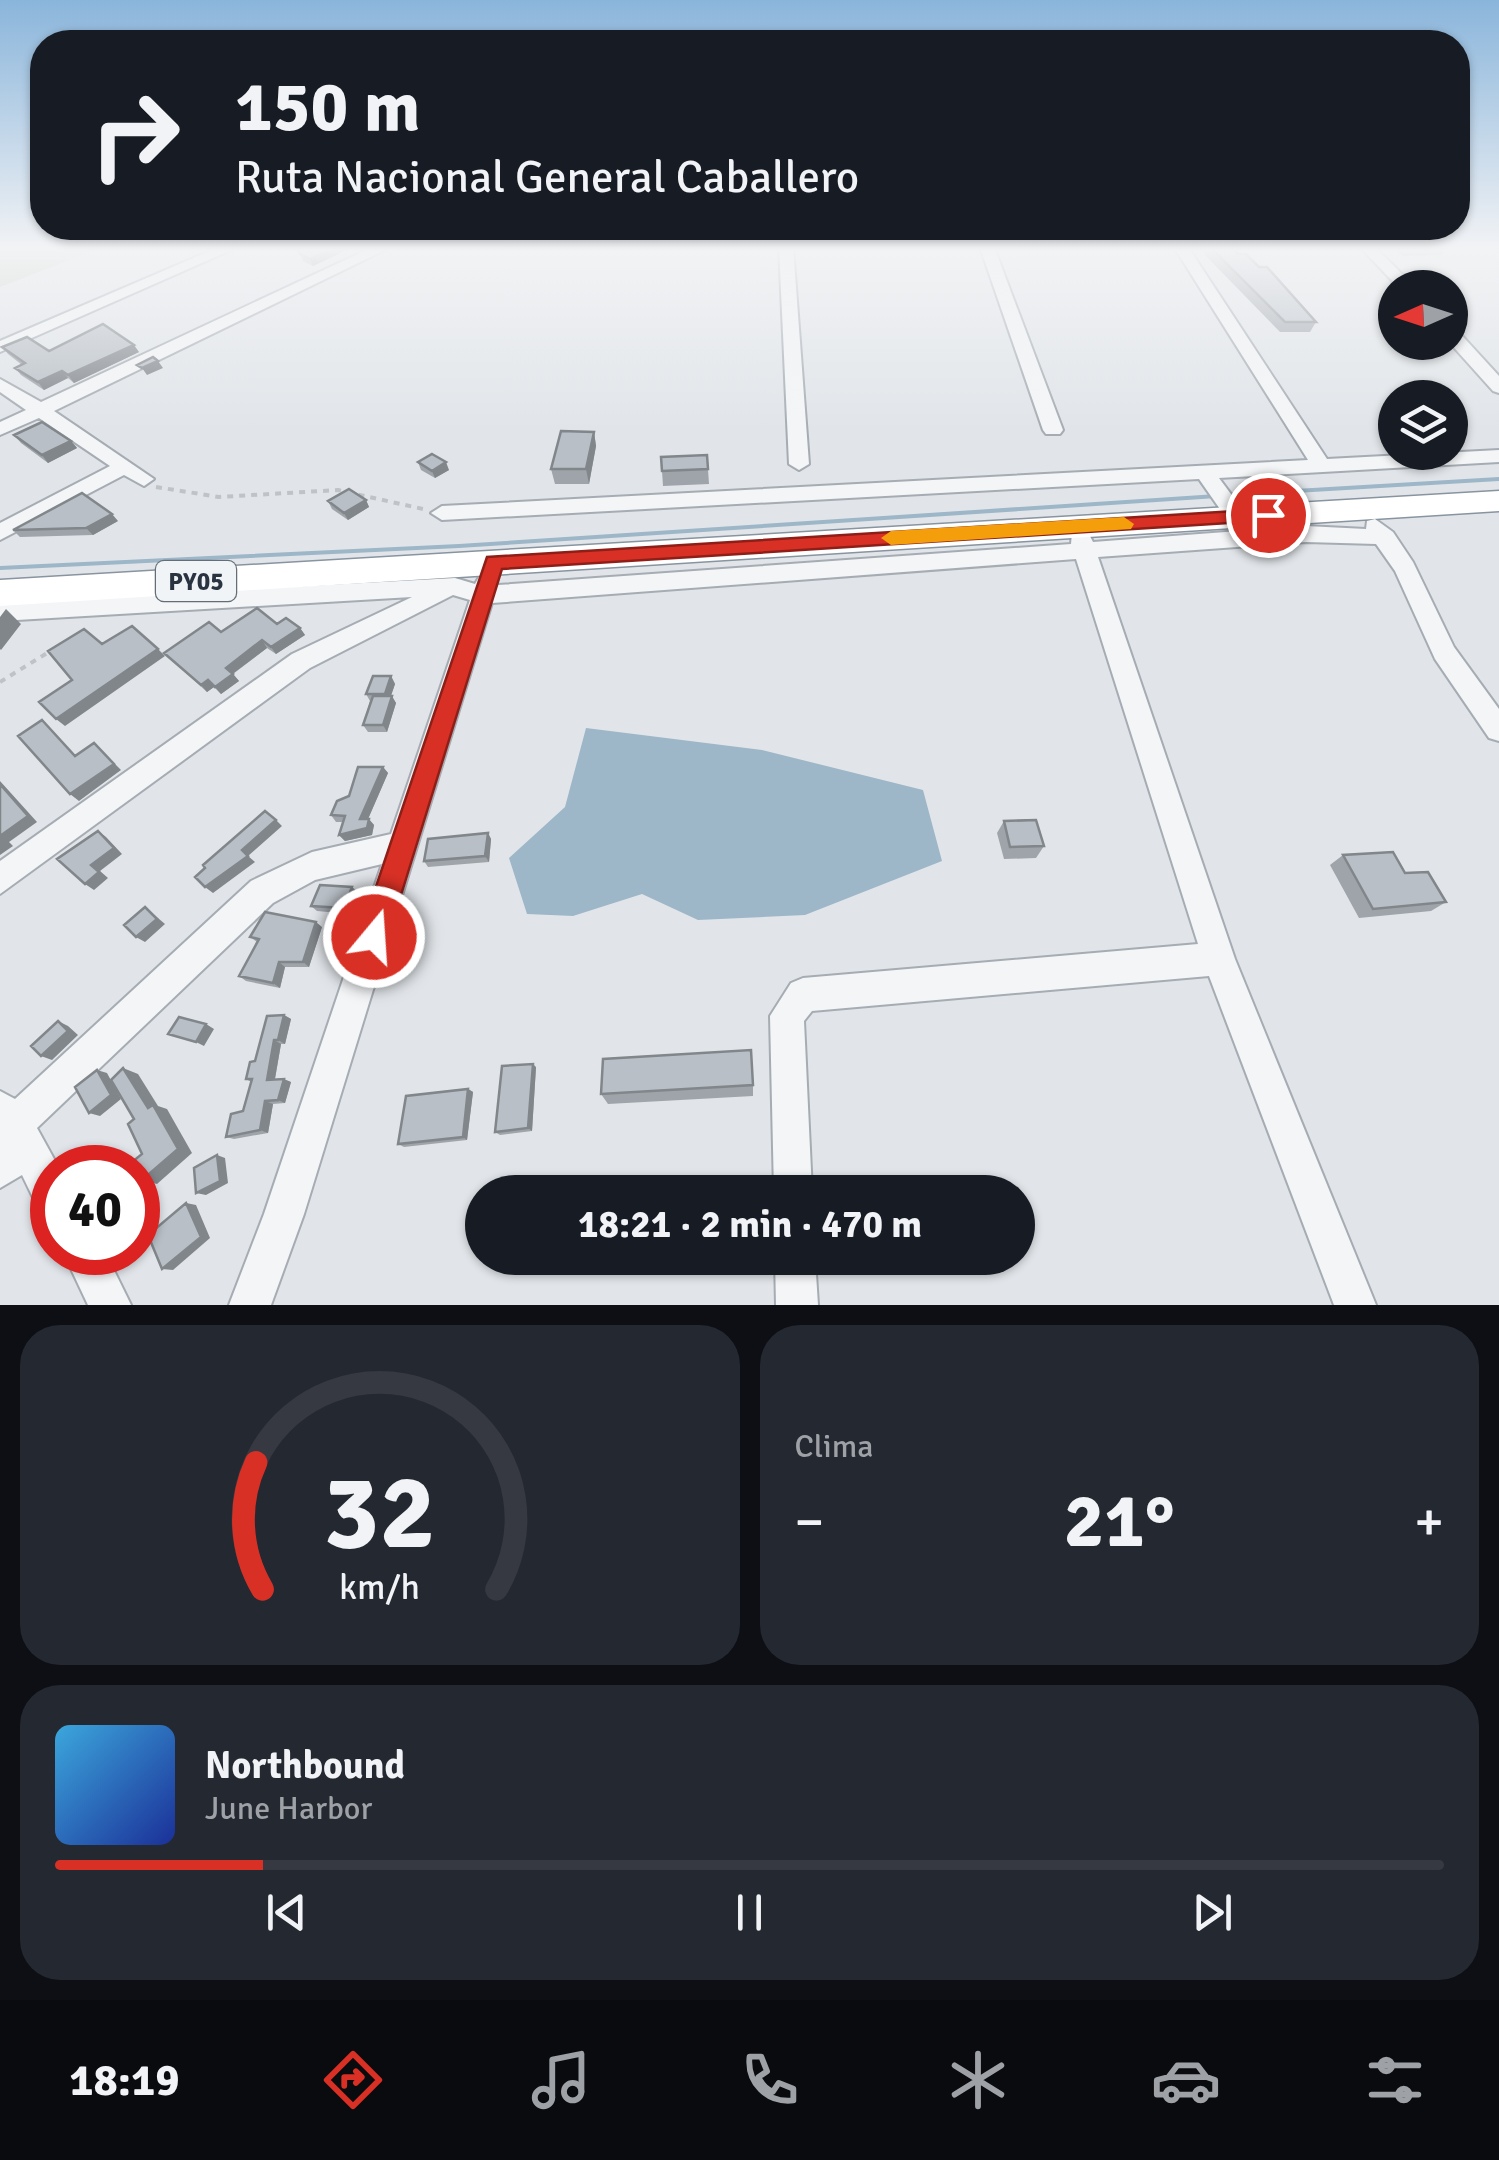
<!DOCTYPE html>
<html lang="es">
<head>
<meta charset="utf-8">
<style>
  body { margin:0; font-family:Signika,sans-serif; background:#242831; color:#f1f3f6; height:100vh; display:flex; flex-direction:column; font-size:38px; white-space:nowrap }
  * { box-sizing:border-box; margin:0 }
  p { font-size:32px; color:#9ea1a6 }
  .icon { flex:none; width:55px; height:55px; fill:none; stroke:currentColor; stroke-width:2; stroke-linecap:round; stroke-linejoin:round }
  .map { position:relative; height:1305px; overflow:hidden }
  .details { display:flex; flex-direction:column; gap:20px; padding:20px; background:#0d0f14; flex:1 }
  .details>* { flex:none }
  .hud { position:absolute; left:30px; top:30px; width:1440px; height:210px; border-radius:40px; box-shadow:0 2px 8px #0004; background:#171b24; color:#f1f3f6; overflow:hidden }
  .needle { width:65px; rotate:267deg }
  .controls { position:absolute; left:1378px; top:270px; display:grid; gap:20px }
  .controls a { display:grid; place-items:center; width:90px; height:90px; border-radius:50%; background:#171b24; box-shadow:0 2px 8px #0004; font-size:50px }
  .speed { position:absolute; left:30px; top:1145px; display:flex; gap:20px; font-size:50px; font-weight:700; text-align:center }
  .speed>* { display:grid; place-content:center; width:130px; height:130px; border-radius:50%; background:#171b24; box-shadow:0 2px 8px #0004; line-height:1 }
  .speed .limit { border:15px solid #d22; background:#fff; color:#111 }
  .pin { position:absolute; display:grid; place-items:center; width:85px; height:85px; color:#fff; margin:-42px; border:5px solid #fff; border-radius:50%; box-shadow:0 2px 10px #0007 }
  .me { position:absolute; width:110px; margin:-55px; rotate:18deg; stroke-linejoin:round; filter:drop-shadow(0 0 8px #0008) }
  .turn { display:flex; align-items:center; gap:35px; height:210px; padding:0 40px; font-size:45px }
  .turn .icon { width:130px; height:130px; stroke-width:2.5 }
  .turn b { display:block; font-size:70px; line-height:85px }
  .big { font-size:75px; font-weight:700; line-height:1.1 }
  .details .widget { flex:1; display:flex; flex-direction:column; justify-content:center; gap:15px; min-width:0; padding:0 35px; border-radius:40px; background:#242831 }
  .details .dial { align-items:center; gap:0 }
  .dial svg { height:260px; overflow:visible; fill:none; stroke:#363941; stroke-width:7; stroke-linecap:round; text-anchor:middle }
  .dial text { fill:#f1f3f6; stroke:none }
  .song { display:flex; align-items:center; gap:30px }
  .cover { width:120px; height:120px; border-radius:15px; background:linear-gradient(135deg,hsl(200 70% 55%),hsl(230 70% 35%)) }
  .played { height:10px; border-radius:5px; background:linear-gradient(90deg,#d93025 15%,#363941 15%) }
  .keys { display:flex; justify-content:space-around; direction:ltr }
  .heat { display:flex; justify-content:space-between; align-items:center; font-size:55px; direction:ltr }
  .details .tiles { flex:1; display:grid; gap:20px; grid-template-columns:1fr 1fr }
  .widget:last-child { grid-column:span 2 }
  .trip { position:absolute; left:465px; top:1175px; width:570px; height:100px; border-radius:50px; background:#171b24; box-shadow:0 2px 8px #0004; font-weight:700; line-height:100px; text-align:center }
  .dock { display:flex; height:160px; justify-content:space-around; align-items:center; background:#090b0e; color:#9ea1a6 }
  .dock .icon { width:70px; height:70px }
  .dock .active { color:#d93025 }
  .dock b { font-size:45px; color:#f1f3f6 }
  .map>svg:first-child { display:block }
  .green { fill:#c8d3c2 }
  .water { fill:#9db7c8 }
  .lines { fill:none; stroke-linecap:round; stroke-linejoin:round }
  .stream { stroke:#9db7c8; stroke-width:4 }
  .minor-casing { stroke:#a6acb3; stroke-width:4 }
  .highway-casing { stroke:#88949f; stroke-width:3 }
  .path { stroke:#bfc3c7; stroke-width:4; stroke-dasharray:6 6; stroke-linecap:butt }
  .minor { fill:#f3f5f7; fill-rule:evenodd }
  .highway { fill:#fff; fill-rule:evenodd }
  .wall { fill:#9ea4aa }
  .shaded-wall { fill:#81868b }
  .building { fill:#b8bfc6; stroke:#81868b; stroke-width:2.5 }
  .route { fill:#d93025; stroke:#8d1f18; stroke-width:2.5 }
  .slow { fill:#f59e0b }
  .labels { text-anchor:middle; stroke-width:8; stroke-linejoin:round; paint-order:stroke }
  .shield { fill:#f0f4f6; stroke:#656e77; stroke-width:2.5 }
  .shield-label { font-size:25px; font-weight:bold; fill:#2a3440 }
</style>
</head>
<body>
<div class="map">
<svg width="1499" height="1305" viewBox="0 0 1499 1305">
  <rect width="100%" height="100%" fill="#e1e5e9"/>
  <path class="green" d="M0,247H103L0,287Z"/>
  <path class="water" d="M586,728L762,750L923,790L942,861L805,915L698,920L642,894L573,916L527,914L509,858L565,807Z"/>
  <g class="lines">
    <path class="stream" d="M1227,495L1499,479
      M0,568L459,546L1217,496"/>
    <defs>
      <path id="minor" d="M219,247H238L0,352V341Z
        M373,247H391L54,411L154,479L144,486L124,475L0,540V523L110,466L39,418L0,435V422L26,410L0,392V379L41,402Z
        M779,247H793L809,464L799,470L789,464Z
        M980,247H994L1063,430L1060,434H1046L1043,430Z
        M1174,247H1188L1327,459L1499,450V462L1219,478L1248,517L1237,524L1229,522L1199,479L442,520L431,513L442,506L1308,460Z
        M1360,247H1375L1416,288H1399Z
        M1450,328L1456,329L1499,376V393L1493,391L1449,342Z
        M1375,519L1393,532L1413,562L1454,647L1499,709V741L1489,738L1435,659L1395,571L1376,544L1306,542L1098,557L1235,959L1376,1305H1334L1209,976L812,1011L804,1021L812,1192H774L770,1016L791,983L803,978L1198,944L1076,559L492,603L304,1214L271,1305H229L264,1214L382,864L315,880L273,903L37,1128L59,1168H52V1213L38,1208L22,1175L0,1188V1091L15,1099L251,881L312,852L391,834L470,600L453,595L310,668L0,894V861L292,654L412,597L0,621V603L455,578L475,584L479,577H495L498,585L1071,544L1072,532H1088L1093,542L1306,526L1366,529L1367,521Z
        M63,1252H105L131,1305H88Z
        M775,1258H815L818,1305H776Z"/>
      <path id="highway" d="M1499,491V511L0,606V580Z"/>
    </defs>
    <use href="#minor" class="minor-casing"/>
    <use href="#highway" class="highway-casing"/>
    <path class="path" d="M156,487L219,497L338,490L423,509
      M0,682L52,650"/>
    <use href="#minor" class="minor"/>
    <use href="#highway" class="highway"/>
  </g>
  <path class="wall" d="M297,247L349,249L313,266L303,261Z
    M1207,247H1232L1316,322L1310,332H1280L1204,254Z
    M1391,247H1444L1446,248L1441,255L1403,256Z
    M2,347L49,351L139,352L74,383L68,378L44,390L21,375L15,368L22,365L8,354Z
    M594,432L596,446L589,484H555L551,469Z
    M14,435L71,441L77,448L48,463L21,443Z
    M707,455L709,484L663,486L662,471Z
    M418,462L449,470L435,478L421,470Z
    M366,500L369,507L348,520L332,509L328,501Z
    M118,521L93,535L20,537L13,530Z
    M300,628L305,635L276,654L267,648L233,674L239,681L221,694L214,687L207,692L164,653L221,632Z
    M391,676L395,684L391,696L396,703L387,732H368L363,725L370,701L366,694Z
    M383,767L388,773L368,819L374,825L372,835L345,841L339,835L343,822H336L331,815L349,796Z
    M1004,821L1044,846L1036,858L1004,859L997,833Z
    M488,833L491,839L489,862L428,867L424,861Z
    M1343,855L1405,873L1446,902L1431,911L1359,918L1330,865Z
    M358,892L350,914L317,911L311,906Z
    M322,927L309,967H285L280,988L246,981L239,976L257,942L250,937Z
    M284,1015L291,1019L285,1044H281L275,1079L291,1082L285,1103L273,1104L268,1133L234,1139L226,1137L243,1111L251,1082L246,1079L255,1061Z
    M536,1067L532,1131L500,1135L495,1132Z
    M753,1085V1096L608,1104L601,1094Z
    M468,1089L473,1092L467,1140L404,1147L398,1144Z"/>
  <path class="shaded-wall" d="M337,247H348L349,249L313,266L310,259Z
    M134,345L139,352L74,383L68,375Z
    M158,361L163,368L147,375L142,368Z
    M62,371L68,378L44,390L38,382Z
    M594,432L596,446L589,484L586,469Z
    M71,441L77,448L48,463L42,455Z
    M446,462L449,470L435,478L432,471Z
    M366,500L369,507L348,520L344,513Z
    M112,514L118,521L93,535L86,528Z
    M6,609L21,624L1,650L0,649V617Z
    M300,628L305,635L276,654L271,647Z
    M262,640L267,648L231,675L226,668Z
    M158,649L165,656L65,726L56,719Z
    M233,674L239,681L221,694L215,687Z
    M391,676L395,684L389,701L385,694Z
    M208,680L214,687L207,692L201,685Z
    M392,696L396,703L387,732L383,725Z
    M94,743L121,770L79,801L70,794Z
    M383,767L388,773L365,826L360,819Z
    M0,781L37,822L9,842L13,846L0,855Z
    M369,819L374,825L372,835L345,841L339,835Z
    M276,820L282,826L248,856L242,850Z
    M98,831L106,837L122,854L100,871L108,878L94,890L85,884Z
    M488,833L491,839L489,862L485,856Z
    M248,856L255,862L213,893L205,887Z
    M352,887L358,892L350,914L344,908Z
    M145,907L165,924L145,942L136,937Z
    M316,922L322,927L309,967L303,962Z
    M279,962L285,967L280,988L273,983Z
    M284,1015L291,1019L285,1044L278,1040Z
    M58,1021L68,1026L78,1035L52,1060L41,1056Z
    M206,1024L214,1029L204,1046L196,1042Z
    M274,1040L281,1044L274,1084L267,1080Z
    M533,1064L536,1067L532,1131L528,1128Z
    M123,1068L138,1074L158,1106L167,1109L192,1153L157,1184L142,1180L148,1108Z
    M97,1070L107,1073L121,1099L100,1116L89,1113Z
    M284,1079L291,1082L285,1103L278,1100Z
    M468,1089L473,1092L467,1140L463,1137Z
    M265,1101L273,1104L268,1133L260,1130Z
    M217,1155L225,1158L228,1183L206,1195L196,1193Z
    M186,1203L196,1205L210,1238L173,1270L162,1269Z"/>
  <path class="building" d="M297,247H337L310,259L300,254Z
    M1210,247H1232L1238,254H1246L1259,267H1267L1316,322H1285Z
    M1404,247H1444L1446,248L1407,249Z
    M103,324L134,345L68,375L62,371L38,382L15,368L25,363L2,347L27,337L49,351Z
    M153,357L158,361L142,368L137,365Z
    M42,422L71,441L42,455L14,435Z
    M561,431L594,432L586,469H551Z
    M432,454L446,462L432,471L418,462Z
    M707,455L708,469L662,471L661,457Z
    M349,489L366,500L344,513L328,501Z
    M82,493L112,514L86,528L13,530Z
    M257,608L277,624L286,618L300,628L271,647L262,640L226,668L233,674L215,687L208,680L201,685L164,653L209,622L221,632Z
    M132,626L158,649L56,719L39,702L72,680L48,651L84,629L102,644Z
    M373,676H391L385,694H366Z
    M373,696H392L383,725H363Z
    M42,720L75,756L94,743L114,764L70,794L18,736Z
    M358,767H383L360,819H369L367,828L339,835L345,816L331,815L337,801L349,796Z
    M0,784L28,816L0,836Z
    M265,811L276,820L242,850L248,856L205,887L195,877L205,868L203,865Z
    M1036,820L1044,846L1010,847L1004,821Z
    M98,831L114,848L91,865L99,872L85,884L57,859Z
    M488,833L485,856L424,861L428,839Z
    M1393,852L1405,873L1428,872L1446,902L1373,909L1343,855Z
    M320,885L352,887L344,908L311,906Z
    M145,907L157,919L136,937L124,925Z
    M265,912L316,922L303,962H279L273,983L239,976L259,939L250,937Z
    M284,1015L278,1040H274L267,1080L284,1079L278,1100L265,1101L260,1130L226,1137L231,1114L243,1111L252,1079H246L250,1062L255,1061L267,1016Z
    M179,1017L206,1024L196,1042L168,1034Z
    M58,1021L68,1031L41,1056L31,1046Z
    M751,1050L753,1085L601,1094L603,1059Z
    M533,1064L528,1128L495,1132L502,1066Z
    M123,1068L148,1108L153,1105L178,1149L142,1180L138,1172V1168H135L132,1162L142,1154L128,1124L134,1119L111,1080Z
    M97,1070L111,1095L89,1113L75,1087Z
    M468,1089L463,1137L398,1144L406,1096Z
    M217,1155L220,1181L196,1193L194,1168Z
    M186,1203L201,1237L162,1269L148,1235Z"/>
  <linearGradient id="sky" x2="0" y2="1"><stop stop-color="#8ab5db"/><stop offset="0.58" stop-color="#f2f3f5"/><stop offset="1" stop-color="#f2f3f5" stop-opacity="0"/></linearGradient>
  <rect width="1499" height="429" fill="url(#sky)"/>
  <path class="route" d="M1268,509L1278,515L1275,520L502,569L388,937L384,947L374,952L363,947L359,937L487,557Z"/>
  <path class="slow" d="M1124,517L1134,524L1131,529L891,545L881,538L891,531Z"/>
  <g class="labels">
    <rect class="shield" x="156" y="561" width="80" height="40" rx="8"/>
    <g class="shield-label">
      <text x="196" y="590">PY05</text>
    </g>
  </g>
</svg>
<div class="controls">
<a><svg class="needle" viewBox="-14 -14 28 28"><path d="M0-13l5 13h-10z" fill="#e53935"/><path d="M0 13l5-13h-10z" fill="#9ea1a6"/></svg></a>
<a><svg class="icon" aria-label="layers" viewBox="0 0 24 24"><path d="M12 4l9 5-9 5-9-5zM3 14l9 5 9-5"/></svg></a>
</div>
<div class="speed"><div class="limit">40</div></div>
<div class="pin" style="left:1268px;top:515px;background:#d93025"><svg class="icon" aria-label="arrive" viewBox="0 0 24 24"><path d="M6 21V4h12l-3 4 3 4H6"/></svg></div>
<svg class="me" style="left:374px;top:937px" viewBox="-20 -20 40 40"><circle r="17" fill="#d93025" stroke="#fff" stroke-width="3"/><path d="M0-11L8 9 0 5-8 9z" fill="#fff"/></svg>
<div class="trip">18:21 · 2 min · 470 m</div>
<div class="hud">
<div class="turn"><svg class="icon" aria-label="right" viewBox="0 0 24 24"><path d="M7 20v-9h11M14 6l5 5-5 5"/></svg><div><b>150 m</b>Ruta Nacional General Caballero</div></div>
</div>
</div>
<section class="details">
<div class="tiles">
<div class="widget dial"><svg viewBox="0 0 100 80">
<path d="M14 69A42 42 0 1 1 86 69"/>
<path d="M14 69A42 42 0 0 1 12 30" stroke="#d93025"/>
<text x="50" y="56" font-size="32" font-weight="700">32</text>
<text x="50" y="72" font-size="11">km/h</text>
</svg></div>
<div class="widget"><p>Clima</p>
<div class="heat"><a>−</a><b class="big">21°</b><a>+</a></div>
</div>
<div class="widget">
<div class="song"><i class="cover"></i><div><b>Northbound</b><p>June Harbor</p></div></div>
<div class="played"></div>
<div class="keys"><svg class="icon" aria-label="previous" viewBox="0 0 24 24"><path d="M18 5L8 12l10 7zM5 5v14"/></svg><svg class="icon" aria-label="pause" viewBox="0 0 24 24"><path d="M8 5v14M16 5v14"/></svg><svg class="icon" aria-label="next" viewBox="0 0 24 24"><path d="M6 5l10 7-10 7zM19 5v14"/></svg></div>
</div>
</div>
</section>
<nav class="dock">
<b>18:19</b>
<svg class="icon active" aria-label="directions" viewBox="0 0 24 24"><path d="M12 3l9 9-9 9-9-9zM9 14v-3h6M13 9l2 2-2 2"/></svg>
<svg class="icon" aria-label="music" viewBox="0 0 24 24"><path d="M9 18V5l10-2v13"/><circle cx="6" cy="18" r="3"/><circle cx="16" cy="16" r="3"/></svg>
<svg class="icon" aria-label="phone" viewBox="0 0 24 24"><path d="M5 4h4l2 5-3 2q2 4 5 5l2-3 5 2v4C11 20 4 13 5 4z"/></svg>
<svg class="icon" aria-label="climate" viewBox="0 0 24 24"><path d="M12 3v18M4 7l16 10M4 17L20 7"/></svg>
<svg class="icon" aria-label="car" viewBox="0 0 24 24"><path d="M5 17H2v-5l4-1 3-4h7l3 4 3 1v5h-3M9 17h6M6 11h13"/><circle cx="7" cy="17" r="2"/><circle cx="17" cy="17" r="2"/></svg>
<svg class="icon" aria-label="filters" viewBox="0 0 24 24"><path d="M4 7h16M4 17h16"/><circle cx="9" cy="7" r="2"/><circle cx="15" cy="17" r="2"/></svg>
</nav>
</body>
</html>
